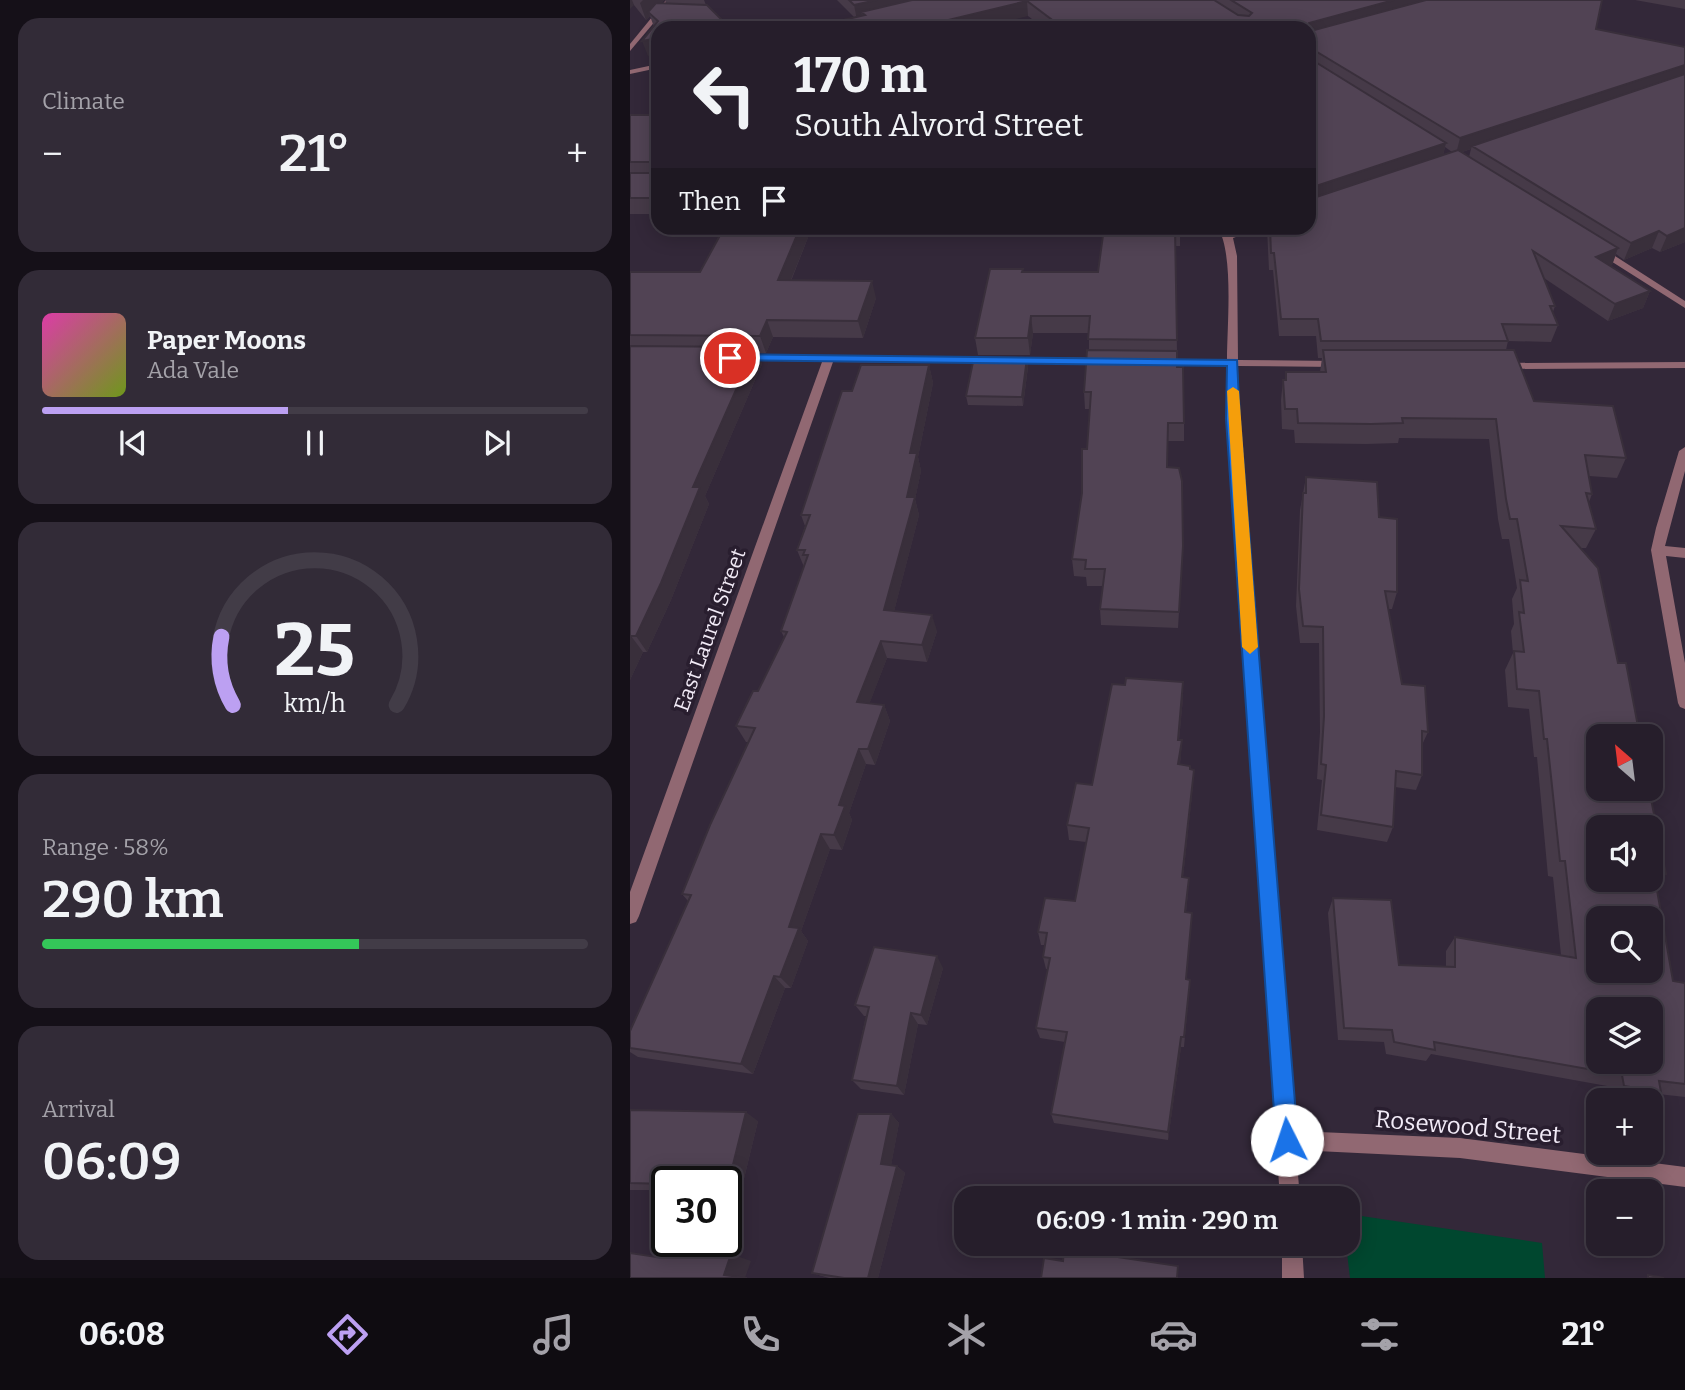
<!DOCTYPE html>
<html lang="en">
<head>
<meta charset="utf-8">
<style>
  body { margin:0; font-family:Bitter,serif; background:#322b37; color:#f1f3f6; height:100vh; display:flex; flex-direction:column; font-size:26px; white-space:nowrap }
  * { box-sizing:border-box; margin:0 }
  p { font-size:23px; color:#a4a2a9 }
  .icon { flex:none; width:38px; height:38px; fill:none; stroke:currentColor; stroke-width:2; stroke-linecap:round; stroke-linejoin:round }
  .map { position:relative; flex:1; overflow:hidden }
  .drawer { display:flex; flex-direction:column; gap:18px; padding:18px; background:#151018; width:630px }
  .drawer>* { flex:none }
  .hud { position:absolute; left:21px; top:21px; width:665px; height:214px; border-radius:21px; box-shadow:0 4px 18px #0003,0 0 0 2px #423c47; background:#261e2b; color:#f1f3f6; overflow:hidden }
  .needle { width:46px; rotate:332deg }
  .controls { position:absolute; left:956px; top:724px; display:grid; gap:14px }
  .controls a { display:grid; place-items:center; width:77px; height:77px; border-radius:14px; background:#261e2b; box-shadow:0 4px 18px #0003,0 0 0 2px #423c47; font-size:35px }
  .speed { position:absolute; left:21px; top:1166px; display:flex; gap:14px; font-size:35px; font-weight:700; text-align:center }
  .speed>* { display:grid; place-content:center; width:91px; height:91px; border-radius:50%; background:#261e2b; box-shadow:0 4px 18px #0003,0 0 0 2px #423c47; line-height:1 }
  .speed .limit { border:4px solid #111; border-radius:10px; background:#fff; color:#111 }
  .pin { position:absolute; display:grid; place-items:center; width:60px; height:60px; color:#fff; margin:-30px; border:4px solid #fff; border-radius:50%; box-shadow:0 2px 7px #0007 }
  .me { position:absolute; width:77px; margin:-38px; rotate:356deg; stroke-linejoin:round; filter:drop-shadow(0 0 5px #0008) }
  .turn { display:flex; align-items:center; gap:24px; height:147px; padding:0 28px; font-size:32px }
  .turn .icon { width:91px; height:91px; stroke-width:2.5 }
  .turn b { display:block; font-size:49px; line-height:60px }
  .then { display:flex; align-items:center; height:66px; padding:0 28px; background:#0003; gap:14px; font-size:26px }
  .big { font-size:52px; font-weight:600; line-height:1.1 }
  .drawer .card { flex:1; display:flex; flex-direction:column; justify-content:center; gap:10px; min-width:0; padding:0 24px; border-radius:21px; background:#322b37 }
  .drawer .dial { align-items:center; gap:0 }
  .dial svg { height:182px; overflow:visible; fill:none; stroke:#423c47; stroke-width:7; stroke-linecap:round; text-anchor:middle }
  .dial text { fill:#f1f3f6; stroke:none }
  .song { display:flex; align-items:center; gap:21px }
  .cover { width:84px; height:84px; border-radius:10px; background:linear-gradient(135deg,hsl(320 70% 55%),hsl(80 70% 35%)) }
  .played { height:7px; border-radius:4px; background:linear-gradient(90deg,#bca0f2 45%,#423c47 45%) }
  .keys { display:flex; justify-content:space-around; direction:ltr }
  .heat { display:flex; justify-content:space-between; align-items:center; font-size:38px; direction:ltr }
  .charge { height:10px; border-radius:5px; background:linear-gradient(90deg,#34c759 58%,#423c47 0) }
  .trip { position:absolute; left:324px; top:1186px; width:406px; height:70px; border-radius:21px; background:#261e2b; box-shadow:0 4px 18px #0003,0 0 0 2px #423c47; font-weight:600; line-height:70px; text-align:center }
  .menu { display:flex; height:112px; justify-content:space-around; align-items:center; background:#0f0c11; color:#a4a2a9 }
  .menu .icon { width:49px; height:49px }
  .menu .current { color:#bca0f2 }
  .menu b { font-size:32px; color:#f1f3f6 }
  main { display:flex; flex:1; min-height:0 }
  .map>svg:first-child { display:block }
  .green { fill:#00472f }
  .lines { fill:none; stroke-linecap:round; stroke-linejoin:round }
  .minor { fill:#916872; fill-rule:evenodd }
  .tertiary { fill:#916872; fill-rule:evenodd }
  .wall { fill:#463a48; fill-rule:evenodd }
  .shaded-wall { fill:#392f3b }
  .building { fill:#514354; stroke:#392f3b; stroke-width:2; fill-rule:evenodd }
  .route { fill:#1a73e8; stroke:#114b97; stroke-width:2 }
  .slow { fill:#f59e0b }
  .labels { text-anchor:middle; stroke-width:7; stroke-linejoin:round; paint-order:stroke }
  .street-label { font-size:21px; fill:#f2ebf7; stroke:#291e2f }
  .near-street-label { font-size:24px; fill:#f2ebf7; stroke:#291e2f }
</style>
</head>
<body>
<main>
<section class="drawer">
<div class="card"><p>Climate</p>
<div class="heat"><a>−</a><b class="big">21°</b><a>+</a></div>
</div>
<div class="card">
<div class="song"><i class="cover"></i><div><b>Paper Moons</b><p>Ada Vale</p></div></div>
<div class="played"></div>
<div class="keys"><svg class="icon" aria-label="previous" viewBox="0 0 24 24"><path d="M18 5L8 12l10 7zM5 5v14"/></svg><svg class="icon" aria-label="pause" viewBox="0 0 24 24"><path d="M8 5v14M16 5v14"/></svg><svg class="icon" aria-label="next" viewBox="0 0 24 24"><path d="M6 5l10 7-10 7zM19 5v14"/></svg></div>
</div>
<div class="card dial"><svg viewBox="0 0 100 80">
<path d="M14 69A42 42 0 1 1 86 69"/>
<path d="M14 69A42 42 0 0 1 9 39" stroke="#bca0f2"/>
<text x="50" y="56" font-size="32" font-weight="700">25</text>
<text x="50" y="72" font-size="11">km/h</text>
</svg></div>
<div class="card"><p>Range · 58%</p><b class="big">290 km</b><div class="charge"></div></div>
<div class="card"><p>Arrival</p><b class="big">06:09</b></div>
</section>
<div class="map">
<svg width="1055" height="1278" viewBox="0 0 1055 1278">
  <rect width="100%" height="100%" fill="#332839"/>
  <path class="green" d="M718,1214L912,1243L915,1278H720L716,1244Z"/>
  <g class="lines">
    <path class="minor" d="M28,64V68L0,74V70Z
      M588,228H597L600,232L617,228H631L603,238L607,256L608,360L707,361L712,364L707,367L608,366L609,419L665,1131L830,1138L1055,1167V1187L830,1158L666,1150L670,1199H650L597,419V366L528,365L523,362L528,359H597C597,327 604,254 588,228Z
      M965,247H971L1055,301V308L965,251Z
      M111,355L361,357L366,360L361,363L203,362L9,916L6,922L0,924V892L192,362L107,360L106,358Z
      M381,357L473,358L478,361L473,364L377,362L376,360Z
      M1055,362V368L871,369L866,366L871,363Z
      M1055,447V471L1035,546L1055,548V558L1036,556L1055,663V709L1050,707L1048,703L1021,550L1026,528L1049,451Z
      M652,1244H672L674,1278H652Z"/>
    <path class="tertiary" d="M36,0H43L0,51V44Z"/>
  </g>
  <path class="wall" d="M0,0H34L31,3L36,4L35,0H74L76,5L28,28L18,56L24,27L20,16L16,20Z
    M207,0H972L966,29L1055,242L1030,252L1022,248L994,260L986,254L982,265L980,266L1020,291L1013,308L978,321L914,278L925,306L923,312L928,325L921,342L878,341L876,350L904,401L996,458L987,478L959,476L962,494L959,502L966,529L956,548H950L988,663L1036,874L1026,884L1043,981L1055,983V1097L1028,1094L1016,1101H1005L978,1097L977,1086L801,1054L796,1061L756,1054L754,1042L708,1040L698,913L703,898L769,965L816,966V951L825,937L931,955L923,877L918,876L907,757H904L899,709L878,707L875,670L883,653L881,631L884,624L882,599L887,588L879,539H872L868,519L859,439L769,438L768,443L736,444L665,443L664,430L652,429L651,400L653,380H655L656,372H690L692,358H688L686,336H649L643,270H639L637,228H679V28H414L398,16L225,18ZM815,147L822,152L813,155ZM841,149L839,157L832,152Z
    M1005,0H1055V9Z
    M0,115H28V214H0Z
    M46,228H550V246H545L547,351L554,423V441H538L537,467L552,563L548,628L471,625L470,609L473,586H457L456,577L444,576L442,559L452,493L457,449L460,409H455L454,392L459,350V333H403L400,355H348L345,338L393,269V272H468L473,234H437L436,230L219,231L179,235L161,281L246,298L233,338L143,337L136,353H127L132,364L75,496L79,504L41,600L17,652H13L0,680V272H70L93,228Z
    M397,358L398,367L393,406L338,405L336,396Z
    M299,365L303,383L288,457L291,471L285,499L289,515L264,611L307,631L297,662L257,658L239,704L254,705L260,721L245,765L236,764L219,813L222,820L212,850L200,849L171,931L178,941L161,988H155L123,1074L8,1057L0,1052V1031L58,901L52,894L119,742H116L106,726L128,691L154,637L151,631L174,567L167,550L175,526L171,515L222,391Z
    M676,477L749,517L767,592L762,609H758L772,684L798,732L792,745V775L786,790L765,787L763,827L757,842L687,830L692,780L687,779L690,732L689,643H670L666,606L670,510Z
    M553,698L549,740H552L550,764L560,769L563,785L553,877L558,892L556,912V979L560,980L554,1047H551L538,1140L424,1123L421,1114L435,1042L410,1038L406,1028L418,969H416L413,957L415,945H411L408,932L445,901L456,842L439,840L437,825L462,785Z
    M313,968L297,1025L288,1024L274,1095L231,1089L222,1080L236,1016H234L225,1005Z
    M0,1110L128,1121L111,1191H96V1181H37V1190H0Z
    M261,1114L269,1123L261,1165L267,1166L275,1173L248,1278H199L182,1273Z"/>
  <path class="shaded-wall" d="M0,0H2L4,5L0,9Z
    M13,0H34L21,15L18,12L20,16L16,20L10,3Z
    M247,0H314L231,12L233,18L227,20L224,5Z
    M764,0H816L679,37V23Z
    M397,1L398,16L348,28H289V27Z
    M28,38V54L18,56L12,41Z
    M679,49H682L680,64Z
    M1055,65V78L842,146L841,149L826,154L830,138Z
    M816,143L812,159L679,204L680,188Z
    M170,228H177L179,235L154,297L148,280Z
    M1055,228V242L1030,252L1037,236Z
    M1029,231L1022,248L994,260L1001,243Z
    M988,248L982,265L960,274L966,257Z
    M242,281L246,298L233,338L228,321Z
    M1020,291L1013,308L978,321L985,304Z
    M401,316L403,333L400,355L398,338Z
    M137,320L143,337L136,353L130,336Z
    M125,347L132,364L75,496L79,504L41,600L17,652L6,636L63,487Z
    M397,358L398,367L393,406L392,397Z
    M299,365L303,383L288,457L291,471L285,499L289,515L260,627L254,610L277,497L280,453Z
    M302,615L307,631L297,662L292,645Z
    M1,636L13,652L0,680V639Z
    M251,641L257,658L234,718L227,702Z
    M553,682V698L547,755L548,740Z
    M254,705L260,721L245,765L238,749Z
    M552,740L551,756L547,779L548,764Z
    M229,749L236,764L219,813L222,820L212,850L204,835L209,805Z
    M564,770L563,785L551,891L552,877Z
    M191,834L200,849L171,931L178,941L161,988L150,977L159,927Z
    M307,956L313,968L297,1025L291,1015Z
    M144,976L155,988L123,1074L111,1064Z
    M281,1013L288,1024L274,1095L267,1086Z
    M551,1037V1047L538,1140V1132Z
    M116,1112L128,1121L111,1191L98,1185Z
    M261,1114L269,1123L260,1171L251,1164Z
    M267,1166L275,1173L248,1278H238Z
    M101,1254L121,1261L115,1278L94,1275Z"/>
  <path class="building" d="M219,0H247L224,5Z
    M282,0H584L608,15L619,16L622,13L601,0H764L679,23L678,28H433L397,1L289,27L290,28H179L235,15L231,12Z
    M796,0H972L966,29L1055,47V65L830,138L682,49H679V29L681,31Z
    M26,3L77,5L100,28H28V38L12,41L28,21L18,12Z
    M679,53V58L816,143L680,188V199L828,150L988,248L966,257L1020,291L985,304L903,251L925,306H920L928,325L872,324L878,341H691L688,319H651L644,253H641L640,228H679Z
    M1055,74V228L1037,236L1029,231L1001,243L842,146Z
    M0,115H28V198H0V173H21L24,165L21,162H0Z
    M94,228H170L148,280L242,281L228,321L137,320L130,336L0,335V272H70Z
    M474,228H550V229H545L547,340L458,339L460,316H401L398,338H345L360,269H393L392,272H468Z
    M0,346L125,347L63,487H70L31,583L6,636H1L0,639Z
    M457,350L547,351V367H553L554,423H538L537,467L549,468L552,481L553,546L549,612L470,609L475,569H455L456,560L442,559L452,493V449H457L461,392H454Z
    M693,350H884L904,401L983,406L996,458L955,455L962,494L956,493L966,529L931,526L968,568L988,663H996L1010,737H968V789H1019L1036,874L1024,873L1043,981L1055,983V1084L1029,1081L1031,1092L994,1086L992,1075L804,1042L805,1050L764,1042L762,1030L714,1028L703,898L761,900L769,965L825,967V937L946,958L935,861H930L917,739H914L909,691L887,689L884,651L894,652L889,612L894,613L890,580L898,581L887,519H880L876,499L866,419L772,418L773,423L741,424L668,423L667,409H655L653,380H656V372H696ZM968,828H1020V880H968ZM968,919H1020V971H968ZM968,1010H1020V1062H968Z
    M344,357L397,358L392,397L336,396Z
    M231,365H299L280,453H287L277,497H285L254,610L302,615L292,645L251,641L227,702L254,705L238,749H229L209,805L215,806L204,835L191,834L159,927L169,928L150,977L144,976L111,1064L0,1048V1031L61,895L52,894L80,825L125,728L106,726L123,691H128L157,632L151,631L178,555H173L175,550H167L180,515H171L212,391H222Z
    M676,477L747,482L749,517L767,519V592L755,591L772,684L795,686L798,732L792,731V775L766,771L763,827L691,815L696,765L691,764L694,716L693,627L673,626L669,589L673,493H676Z
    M496,678L553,682L548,740H552L548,764L560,766V769L564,770L552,877L559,878L555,912L562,913L556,979L560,980L554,1037H551L538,1132L421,1114L437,1032L406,1028L420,958L413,957L417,933L408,932L415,898L445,901L459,828L437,825L446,783L462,785L482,684L495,685Z
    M244,947L307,956L291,1015L281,1013L267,1086L222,1080L239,1007L225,1005Z
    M0,1110L116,1112L98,1185H96V1181H37V1184L0,1183Z
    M228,1114H261L251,1164L267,1166L238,1278H214L182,1273Z
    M31,1243L101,1254L94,1275L117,1278H0V1253L26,1257Z
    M434,1249L548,1266L547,1278H411L414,1258L433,1261Z
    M1018,1275L1034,1278H1018Z"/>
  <path class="route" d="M100,354L607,360L610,419L668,1140L665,1148L657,1151L649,1148L646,1140L596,419L597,366L95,360V355Z"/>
  <path class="slow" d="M603,387L609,391L628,647L620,654L612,647L597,391Z"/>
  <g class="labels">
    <g class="street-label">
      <text transform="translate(80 630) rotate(-70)" y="7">East Laurel Street</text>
    </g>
    <g class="near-street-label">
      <text transform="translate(838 1127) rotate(5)" y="8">Rosewood Street</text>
    </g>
  </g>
</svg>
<div class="controls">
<a><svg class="needle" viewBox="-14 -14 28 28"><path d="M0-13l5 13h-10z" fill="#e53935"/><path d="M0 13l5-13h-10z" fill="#a4a2a9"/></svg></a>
<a><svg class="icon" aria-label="sound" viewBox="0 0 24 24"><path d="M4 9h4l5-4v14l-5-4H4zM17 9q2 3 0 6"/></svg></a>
<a><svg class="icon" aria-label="search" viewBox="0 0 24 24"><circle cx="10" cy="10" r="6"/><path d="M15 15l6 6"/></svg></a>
<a><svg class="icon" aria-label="layers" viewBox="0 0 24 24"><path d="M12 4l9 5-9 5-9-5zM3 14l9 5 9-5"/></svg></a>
<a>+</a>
<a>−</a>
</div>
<div class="speed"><div class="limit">30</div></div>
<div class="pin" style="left:100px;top:358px;background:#d93025"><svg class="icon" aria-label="arrive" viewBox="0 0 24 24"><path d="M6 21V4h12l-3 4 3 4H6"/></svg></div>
<svg class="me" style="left:657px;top:1140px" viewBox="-20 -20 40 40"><circle r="19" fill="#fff"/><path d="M0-13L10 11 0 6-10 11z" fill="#1a73e8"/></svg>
<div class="trip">06:09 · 1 min · 290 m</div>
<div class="hud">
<div class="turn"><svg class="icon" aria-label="left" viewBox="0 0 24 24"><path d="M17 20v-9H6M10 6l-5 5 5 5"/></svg><div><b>170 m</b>South Alvord Street</div></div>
<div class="then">Then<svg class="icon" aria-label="arrive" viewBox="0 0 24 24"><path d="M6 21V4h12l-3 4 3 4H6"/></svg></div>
</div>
</div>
</main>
<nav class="menu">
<b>06:08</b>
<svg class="icon current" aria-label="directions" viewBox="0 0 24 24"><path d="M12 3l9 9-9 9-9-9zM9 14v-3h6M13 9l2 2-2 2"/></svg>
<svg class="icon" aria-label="music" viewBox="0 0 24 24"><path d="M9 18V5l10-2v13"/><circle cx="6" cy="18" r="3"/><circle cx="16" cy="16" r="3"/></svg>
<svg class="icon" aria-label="phone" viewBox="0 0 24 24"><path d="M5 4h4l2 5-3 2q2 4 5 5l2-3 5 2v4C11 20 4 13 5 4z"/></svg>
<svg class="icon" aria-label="climate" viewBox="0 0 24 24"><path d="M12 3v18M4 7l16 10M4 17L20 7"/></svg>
<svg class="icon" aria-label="car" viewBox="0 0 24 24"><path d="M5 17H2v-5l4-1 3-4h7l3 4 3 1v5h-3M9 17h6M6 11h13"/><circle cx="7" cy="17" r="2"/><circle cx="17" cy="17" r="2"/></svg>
<svg class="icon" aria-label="filters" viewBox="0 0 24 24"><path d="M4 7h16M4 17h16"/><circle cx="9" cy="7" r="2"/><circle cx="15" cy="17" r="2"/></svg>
<b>21°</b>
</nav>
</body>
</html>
